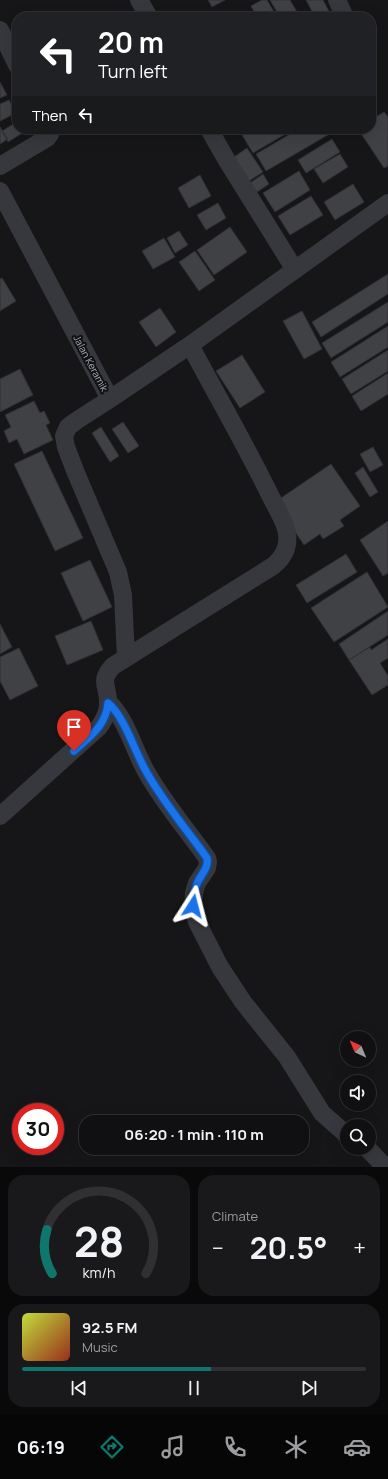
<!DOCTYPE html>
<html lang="en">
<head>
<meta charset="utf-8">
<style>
  body { margin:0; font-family:Manrope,sans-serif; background:#19191b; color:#f1f3f6; height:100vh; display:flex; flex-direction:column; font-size:15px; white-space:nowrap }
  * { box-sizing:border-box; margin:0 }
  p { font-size:13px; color:#9c9d9f }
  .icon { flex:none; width:22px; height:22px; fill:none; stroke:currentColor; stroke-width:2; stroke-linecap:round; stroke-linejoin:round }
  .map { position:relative; height:1167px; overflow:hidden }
  .panel { display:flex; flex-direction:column; gap:8px; padding:8px; background:#09090a; flex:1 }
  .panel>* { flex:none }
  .top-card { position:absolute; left:12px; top:12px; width:364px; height:122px; border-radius:16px; box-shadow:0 4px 16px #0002,0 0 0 1px #303032; background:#202124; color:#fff; overflow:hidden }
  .needle { width:26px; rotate:316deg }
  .fabs { position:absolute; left:340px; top:1031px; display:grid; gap:8px }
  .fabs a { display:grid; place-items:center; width:36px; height:36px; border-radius:50%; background:#101012; box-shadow:0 4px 16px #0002,0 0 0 1px #303032; font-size:20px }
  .speed { position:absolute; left:12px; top:1103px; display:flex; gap:8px; font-size:20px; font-weight:700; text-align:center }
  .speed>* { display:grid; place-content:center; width:52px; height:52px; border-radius:50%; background:#101012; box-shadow:0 4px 16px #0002,0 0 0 1px #303032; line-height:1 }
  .speed .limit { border:6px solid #d22; background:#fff; color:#111 }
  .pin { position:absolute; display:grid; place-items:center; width:34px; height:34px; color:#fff; margin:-41px -17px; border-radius:50% 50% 50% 0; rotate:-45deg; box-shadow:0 0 4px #0007 }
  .pin .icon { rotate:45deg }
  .me { position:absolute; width:44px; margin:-22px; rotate:9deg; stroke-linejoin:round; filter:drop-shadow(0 0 3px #0008) }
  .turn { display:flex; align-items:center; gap:14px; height:84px; padding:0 20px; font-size:18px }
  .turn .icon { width:52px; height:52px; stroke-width:2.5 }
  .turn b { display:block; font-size:28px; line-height:34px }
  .then { display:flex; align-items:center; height:38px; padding:0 20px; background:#0003; gap:8px; font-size:15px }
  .big { font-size:30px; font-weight:700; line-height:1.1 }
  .panel .tile { flex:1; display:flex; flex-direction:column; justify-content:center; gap:6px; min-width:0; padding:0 14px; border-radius:16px; background:#19191b }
  .panel .dial { align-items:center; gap:0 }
  .dial svg { height:104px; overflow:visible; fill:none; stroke:#303032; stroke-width:7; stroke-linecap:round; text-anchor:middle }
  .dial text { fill:#f1f3f6; stroke:none }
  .song { display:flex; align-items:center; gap:12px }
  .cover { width:48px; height:48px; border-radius:6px; background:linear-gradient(135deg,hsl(70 70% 55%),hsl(10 70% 35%)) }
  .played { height:4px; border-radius:2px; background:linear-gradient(90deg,#0f766e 55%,#303032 55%) }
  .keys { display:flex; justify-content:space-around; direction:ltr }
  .heat { display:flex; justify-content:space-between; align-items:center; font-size:22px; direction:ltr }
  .panel .tiles { flex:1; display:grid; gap:8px; grid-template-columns:1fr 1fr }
  .tile:last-child { grid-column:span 2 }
  .trip { position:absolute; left:79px; top:1115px; width:230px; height:40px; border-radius:16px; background:#101012; box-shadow:0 4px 16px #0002,0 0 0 1px #303032; font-weight:700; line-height:40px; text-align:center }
  .dock { display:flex; height:64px; justify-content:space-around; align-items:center; background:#060607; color:#9c9d9f }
  .dock .icon { width:28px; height:28px }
  .dock .current { color:#0f766e }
  .dock b { font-size:18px; color:#f1f3f6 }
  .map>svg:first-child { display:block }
  .building { fill:#404145; stroke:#303034 }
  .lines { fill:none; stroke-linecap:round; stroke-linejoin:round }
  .street { stroke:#37383d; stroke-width:18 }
  .route-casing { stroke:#114b97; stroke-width:10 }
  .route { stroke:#1a73e8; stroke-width:7 }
  .labels { text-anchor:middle; stroke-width:4; stroke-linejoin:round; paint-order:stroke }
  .street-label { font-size:10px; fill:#a8adb8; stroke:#111113 }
</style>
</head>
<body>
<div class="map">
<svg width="388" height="1167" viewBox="0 0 388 1167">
  <rect width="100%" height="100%" fill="#161618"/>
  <path class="building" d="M208,0H225L212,7Z
    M262,0H267L277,17H257L251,6Z
    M270,0H290L300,17H280Z
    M306,0H323L332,17H315Z
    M0,82L7,95L0,98Z
    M9,100L16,113L0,121V104Z
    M384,112L388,117V166L384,168L358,129H371V120Z
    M17,122V129H22L24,132L8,142L2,131Z
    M0,127L8,139L0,144Z
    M241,129H294L253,153L239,130Z
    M299,129H338L266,171L256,154Z
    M332,139L340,152L306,173L298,160Z
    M247,148L263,172L243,185L234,157Z
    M340,154L348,167L323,183L314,169Z
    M299,171L310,190L275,212L263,193Z
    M263,174L269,184L257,192L250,183Z
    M200,175L211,196L189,208L178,188Z
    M353,184L364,202L335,220L324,202Z
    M311,196L323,215L290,235L278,216Z
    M218,203L226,218L206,230L197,215Z
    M230,227L247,252L214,275L197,250Z
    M179,231L188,245L175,253L167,238Z
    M164,238L175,257L153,269L142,251Z
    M195,251L215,280L199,291L179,262Z
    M388,274V294L321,337L312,322Z
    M2,278L16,301L0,311V279Z
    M388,302V322L331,358L322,343Z
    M160,308L176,332L156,347L139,322Z
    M302,311L322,349L304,359L283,321Z
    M388,326V347L340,377L331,362Z
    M388,350V371L351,394L342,379Z
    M242,355L265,392L240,408L216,371Z
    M20,369L33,395L0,412V379Z
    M388,373V394L361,411L352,396Z
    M34,401L40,413L44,411L50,423L46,425L53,440L24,454L17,439L9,443L4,431L11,427L5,415Z
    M123,422L139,446L128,453L112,429Z
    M101,427L119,456L110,462L92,433Z
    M373,447L383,465L370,472L360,454Z
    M42,451L83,538L55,551L14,464Z
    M331,464L360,506L340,520L344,526L323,539L320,534L304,545L275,502Z
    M363,467L378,492L370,497L355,473Z
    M388,521V573L383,576L360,540Z
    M346,554L357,572L307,603L296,585Z
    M90,560L112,607L83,621L61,573Z
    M367,572L388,607L334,642L311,608Z
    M388,611V635L349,660L339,644Z
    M91,621L103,650L67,665L55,636Z
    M0,624L12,647L0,654Z
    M388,639V658L380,663L388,676V685L372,695L349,660L370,647L371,650Z
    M19,648L38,686L10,700L0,681V657Z"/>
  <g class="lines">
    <path class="street" d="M139,0L149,17
      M337,0L345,17
      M0,30L17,65
      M209,129L226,159L295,270
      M0,166L47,138L50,134L49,129
      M0,191L110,399L190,345L388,203
      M110,399L76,421L68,427L64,436L66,447L76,473L118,572L123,595L126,658
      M109,703C126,718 135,753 147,773C164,803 187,830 207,858L208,862L207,868L197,883L194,893L193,906L197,922L220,967L243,1002L287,1057L322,1113L347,1135
      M0,816L99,727C104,720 108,713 108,704C109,686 98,682 113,666L273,566C283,558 289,548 287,534C286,522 274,504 269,493C244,442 216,394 190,345
      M367,1148L385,1167"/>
  </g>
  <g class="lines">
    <defs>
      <path id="route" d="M74,751C90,736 106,726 108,703C125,717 135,753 147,773C164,803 187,830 207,858C209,869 200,875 197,884C194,891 194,898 193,906"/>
    </defs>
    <use href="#route" class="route-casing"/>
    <use href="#route" class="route"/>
  </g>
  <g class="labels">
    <g class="street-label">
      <text transform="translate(91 363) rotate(62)" y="4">Jalan Keramik</text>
    </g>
  </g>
</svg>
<div class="fabs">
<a><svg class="needle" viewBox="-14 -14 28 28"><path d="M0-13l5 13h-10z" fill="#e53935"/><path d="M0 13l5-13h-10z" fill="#9c9d9f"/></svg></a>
<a><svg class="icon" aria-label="sound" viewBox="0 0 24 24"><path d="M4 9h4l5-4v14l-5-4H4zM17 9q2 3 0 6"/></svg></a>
<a><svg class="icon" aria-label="search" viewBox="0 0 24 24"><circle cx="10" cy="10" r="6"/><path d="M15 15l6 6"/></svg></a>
</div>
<div class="speed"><div class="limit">30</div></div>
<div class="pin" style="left:74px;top:751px;background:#d93025"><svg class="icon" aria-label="arrive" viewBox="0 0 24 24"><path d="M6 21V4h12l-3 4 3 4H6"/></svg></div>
<svg class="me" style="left:193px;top:906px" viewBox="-20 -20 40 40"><path d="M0-17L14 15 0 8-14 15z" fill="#1a73e8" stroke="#fff" stroke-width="4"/></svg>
<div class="trip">06:20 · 1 min · 110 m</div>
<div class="top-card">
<div class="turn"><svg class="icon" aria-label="left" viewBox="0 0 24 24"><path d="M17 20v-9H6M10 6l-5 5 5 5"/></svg><div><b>20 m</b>Turn left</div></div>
<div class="then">Then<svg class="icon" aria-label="left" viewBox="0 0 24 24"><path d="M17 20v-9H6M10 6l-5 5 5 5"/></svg></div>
</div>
</div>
<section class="panel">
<div class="tiles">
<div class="tile dial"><svg viewBox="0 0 100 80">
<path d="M14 69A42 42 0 1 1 86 69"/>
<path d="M14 69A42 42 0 0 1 10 35" stroke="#0f766e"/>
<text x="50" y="56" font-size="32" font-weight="700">28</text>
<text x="50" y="72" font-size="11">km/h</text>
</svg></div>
<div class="tile"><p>Climate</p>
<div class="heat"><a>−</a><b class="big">20.5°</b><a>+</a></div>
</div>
<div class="tile">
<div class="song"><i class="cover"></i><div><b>92.5 FM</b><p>Music</p></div></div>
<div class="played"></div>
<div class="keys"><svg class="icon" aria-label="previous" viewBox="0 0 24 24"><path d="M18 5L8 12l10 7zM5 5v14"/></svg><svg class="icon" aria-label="pause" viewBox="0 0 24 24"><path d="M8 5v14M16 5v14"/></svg><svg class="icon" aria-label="next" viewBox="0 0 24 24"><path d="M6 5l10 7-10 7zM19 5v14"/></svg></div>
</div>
</div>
</section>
<nav class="dock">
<b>06:19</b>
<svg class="icon current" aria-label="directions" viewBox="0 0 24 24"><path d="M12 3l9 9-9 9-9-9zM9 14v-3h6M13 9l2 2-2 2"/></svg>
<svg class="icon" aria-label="music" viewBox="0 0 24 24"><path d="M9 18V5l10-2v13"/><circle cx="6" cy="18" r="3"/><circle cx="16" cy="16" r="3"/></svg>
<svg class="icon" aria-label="phone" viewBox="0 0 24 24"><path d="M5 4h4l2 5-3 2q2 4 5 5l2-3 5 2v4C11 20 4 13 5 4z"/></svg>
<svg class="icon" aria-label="climate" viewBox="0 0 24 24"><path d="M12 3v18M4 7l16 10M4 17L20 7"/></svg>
<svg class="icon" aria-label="car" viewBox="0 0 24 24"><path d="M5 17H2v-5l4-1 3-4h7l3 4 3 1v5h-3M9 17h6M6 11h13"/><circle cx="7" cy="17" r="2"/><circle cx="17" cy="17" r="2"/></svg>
</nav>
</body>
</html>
